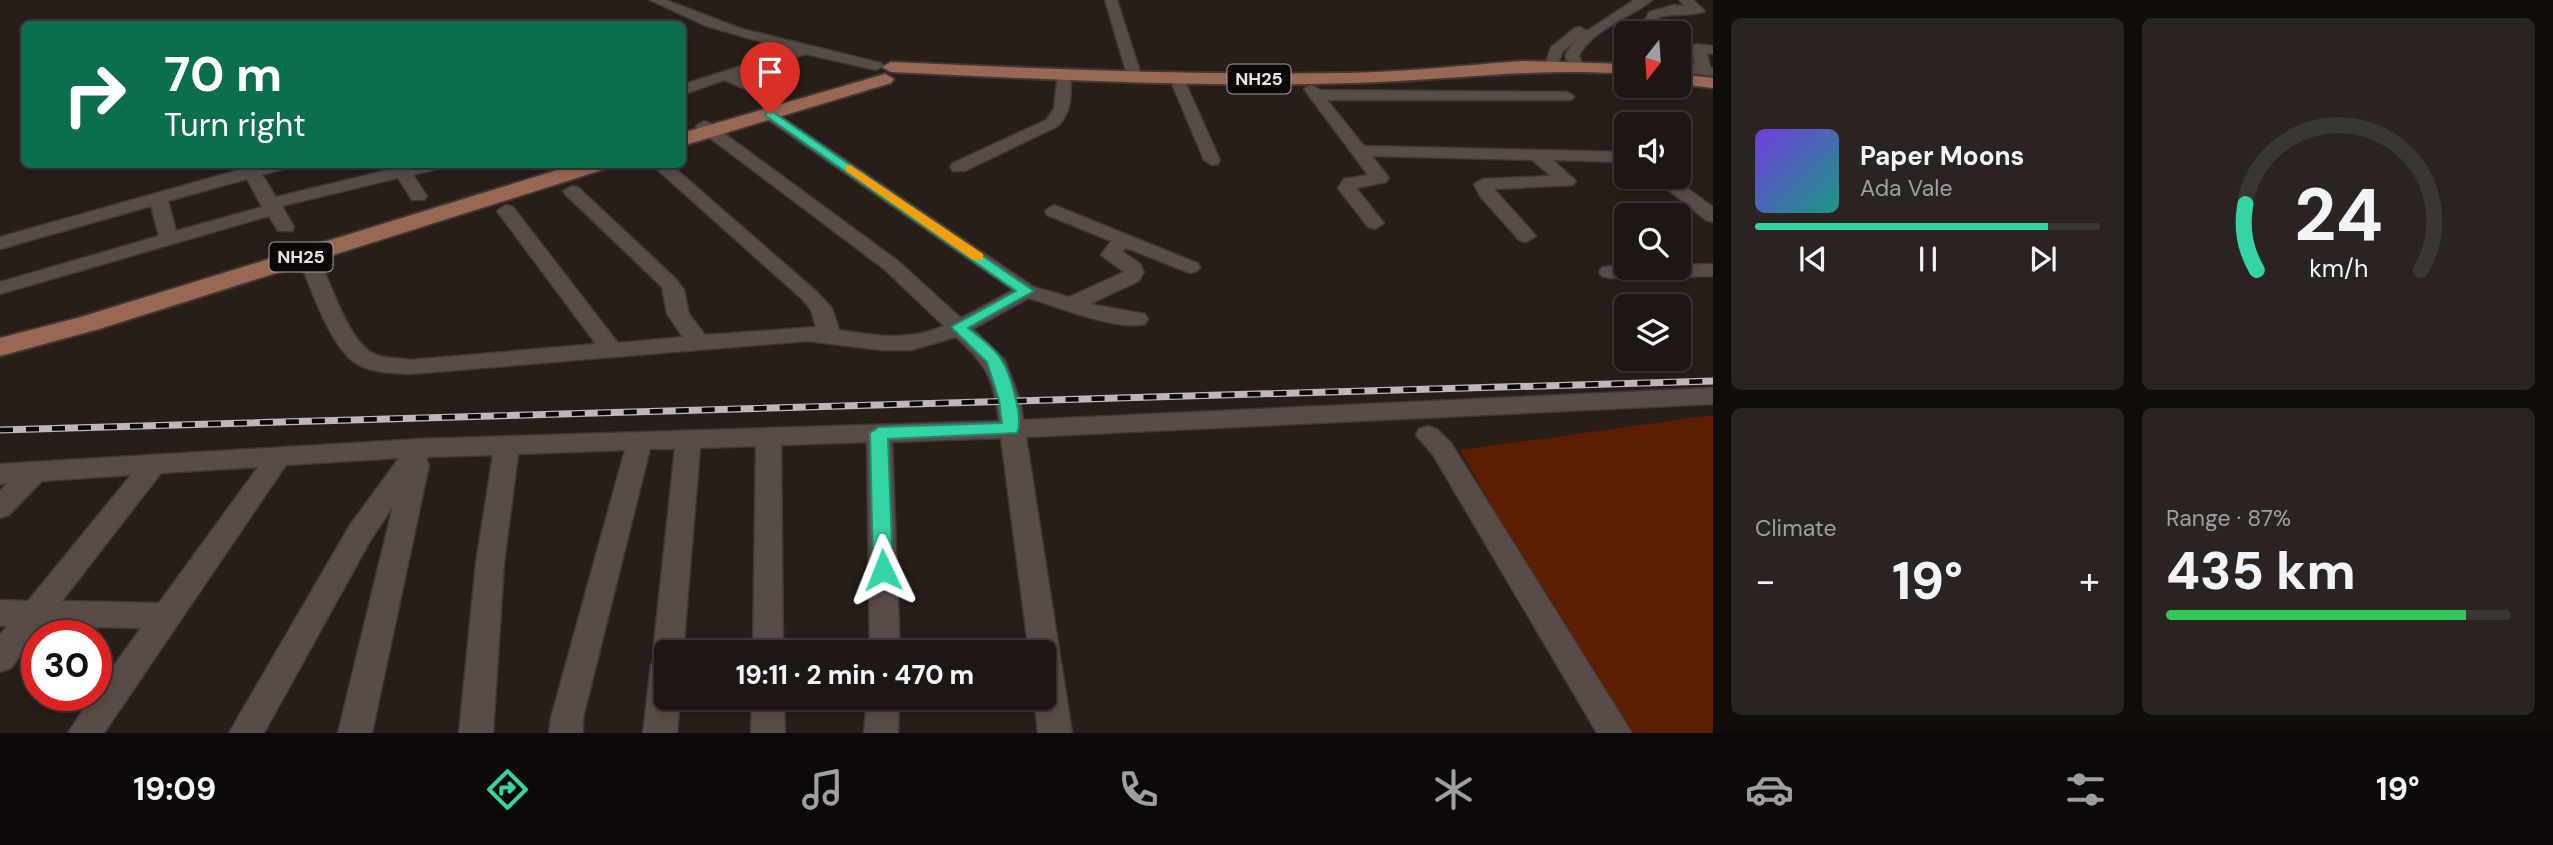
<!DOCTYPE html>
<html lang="en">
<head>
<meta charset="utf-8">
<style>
  body { margin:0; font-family:"DM Sans",sans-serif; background:#2a2321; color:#f1f3f6; height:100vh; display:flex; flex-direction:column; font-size:26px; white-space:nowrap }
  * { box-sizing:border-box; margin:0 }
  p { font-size:23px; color:#a09fa0 }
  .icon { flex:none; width:38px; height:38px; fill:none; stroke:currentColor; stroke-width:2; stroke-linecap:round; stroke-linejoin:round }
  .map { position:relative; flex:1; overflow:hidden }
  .drawer { display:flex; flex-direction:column; gap:18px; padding:18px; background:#100c0a; width:840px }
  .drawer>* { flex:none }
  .guide { position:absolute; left:21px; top:21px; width:665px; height:147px; border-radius:10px; box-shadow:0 4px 10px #0003,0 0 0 2px #3b3533; background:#0b6e4f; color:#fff; overflow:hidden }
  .needle { width:46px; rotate:197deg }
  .fabs { position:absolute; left:1614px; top:21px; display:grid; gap:14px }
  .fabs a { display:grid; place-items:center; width:77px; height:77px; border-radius:10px; background:#1d1613; box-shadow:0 4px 10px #0003,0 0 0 2px #3b3533; font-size:35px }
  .speed { position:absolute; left:21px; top:620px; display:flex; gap:14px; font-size:35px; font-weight:700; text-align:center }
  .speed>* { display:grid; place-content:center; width:91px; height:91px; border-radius:50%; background:#1d1613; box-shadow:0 4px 10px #0003,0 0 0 2px #3b3533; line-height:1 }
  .speed .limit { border:10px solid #d22; background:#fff; color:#111 }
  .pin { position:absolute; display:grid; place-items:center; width:60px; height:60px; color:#fff; margin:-72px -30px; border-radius:50% 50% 50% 0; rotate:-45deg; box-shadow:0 0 7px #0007 }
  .pin .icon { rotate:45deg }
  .me { position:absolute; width:77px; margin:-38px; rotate:358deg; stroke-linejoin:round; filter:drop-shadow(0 0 5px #0008) }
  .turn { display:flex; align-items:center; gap:24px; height:147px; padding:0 28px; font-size:32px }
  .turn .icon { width:91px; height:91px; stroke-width:2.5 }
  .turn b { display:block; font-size:49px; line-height:60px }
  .big { font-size:52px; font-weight:800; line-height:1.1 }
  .drawer .card { flex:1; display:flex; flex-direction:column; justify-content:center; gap:10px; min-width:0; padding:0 24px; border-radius:10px; background:#2a2321 }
  .drawer .dial { align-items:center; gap:0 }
  .dial svg { height:182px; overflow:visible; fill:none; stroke:#3b3533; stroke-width:7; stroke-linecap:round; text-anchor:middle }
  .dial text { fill:#f1f3f6; stroke:none }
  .song { display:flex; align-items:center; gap:21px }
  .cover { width:84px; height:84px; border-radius:10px; background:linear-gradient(135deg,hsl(260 70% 55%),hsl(170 70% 35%)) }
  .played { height:7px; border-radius:4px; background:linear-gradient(90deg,#35d4a7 85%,#3b3533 85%) }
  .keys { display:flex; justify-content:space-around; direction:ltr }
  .heat { display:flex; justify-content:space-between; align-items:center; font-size:38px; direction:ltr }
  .charge { height:10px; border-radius:5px; background:linear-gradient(90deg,#34c759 87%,#3b3533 0) }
  .drawer .tiles { flex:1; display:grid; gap:18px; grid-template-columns:repeat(2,1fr) }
  .trip { position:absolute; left:654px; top:640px; width:402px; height:70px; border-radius:10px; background:#1d1613; box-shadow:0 4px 10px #0003,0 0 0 2px #3b3533; font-weight:800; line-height:70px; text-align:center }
  .dock { display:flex; height:112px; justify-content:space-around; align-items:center; background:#0c0908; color:#a09fa0 }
  .dock .icon { width:49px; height:49px }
  .dock .active { color:#35d4a7 }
  .dock b { font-size:32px; color:#f1f3f6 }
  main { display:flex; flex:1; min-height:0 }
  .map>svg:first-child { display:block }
  .green { fill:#5d1d00 }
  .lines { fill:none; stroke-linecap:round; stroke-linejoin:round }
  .minor-casing { stroke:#403734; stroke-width:3 }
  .major-casing { stroke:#403734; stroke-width:4 }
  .minor { fill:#584c48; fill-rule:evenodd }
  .major { fill:#996855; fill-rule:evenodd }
  .rail-casing { stroke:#c0b8b5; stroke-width:7 }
  .rail { stroke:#0c0807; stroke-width:4.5; stroke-dasharray:13; stroke-linecap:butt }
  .route { fill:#35d4a7; stroke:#228a6d; stroke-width:2 }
  .slow { fill:#f59e0b }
  .labels { text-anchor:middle; stroke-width:7; stroke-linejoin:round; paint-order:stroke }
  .shield { fill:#0c0807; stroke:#a7a19f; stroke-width:2 }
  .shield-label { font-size:18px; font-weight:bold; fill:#eae3e0 }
</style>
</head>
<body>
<main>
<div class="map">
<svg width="1713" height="733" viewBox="0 0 1713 733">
  <rect width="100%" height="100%" fill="#271d19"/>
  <path class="green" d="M1713,415V733H1629L1593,682L1460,450Z"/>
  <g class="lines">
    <defs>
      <path id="minor" d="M650,0H666L742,29L881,63L883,66L876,70L806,54L774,64L786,72L788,79L786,82L750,91L724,80L682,95V85L790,50L706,26ZM760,68L773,77L752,82L738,75Z
        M1105,0H1117L1142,78L1140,81L1135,82L1128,78Z
        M1634,0H1652C1629,19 1597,26 1579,55L1583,67L1581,70H1571L1565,55L1574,42L1562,52L1556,71H1546L1544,68L1551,47L1575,28L1580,27L1587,31Z
        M1679,0H1693L1705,11C1698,16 1673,13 1659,17L1656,25H1646L1644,22L1649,12L1674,5L1685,6Z
        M1696,44L1713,46V54L1707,53L1710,67L1713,68V76L1678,71V63L1695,65L1693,53L1689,48Z
        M1064,76L1071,80C1071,98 1071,112 1058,126L965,171H953L950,167L953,163L1046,120L1054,109L1057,80Z
        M1179,80L1186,84L1220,160L1218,164L1212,165L1204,160L1172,84Z
        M1311,85L1320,90L1566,92L1571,94L1574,97L1571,100H1327L1364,146L1626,152V162L1553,160L1576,181L1573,185L1494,189L1536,236L1526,242L1519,240L1480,196L1474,184L1483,179L1551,176L1532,160L1372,156L1389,178L1386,182L1356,188L1384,223L1375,229L1368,227L1338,188L1344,179L1368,175L1304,89Z
        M770,109L1034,287L1069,297L1124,272L1101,255L1111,241L1047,215L1045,211L1054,205L1197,263L1200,267L1197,271L1190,273L1126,248L1122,251L1140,264L1144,272L1139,281L1090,304L1145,314L1148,319L1145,324C1116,331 1058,307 1029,298L973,329L1005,360L1020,400L1023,420L1713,388V404L1026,437L1072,733H1038L1034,698H1045V653H1029L1001,438L892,442L900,653H870L867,442L781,445L783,653H753L756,446L700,448L683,653H667V698H680L677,733H643L651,665L655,658L653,653L675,449H650L583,718V733H549L551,718L625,450L518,454L504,563L493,733H459L476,563L493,455L427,457L426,459L429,465L372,733H338L393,506L370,541L264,733H229L350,525L399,458L286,465L104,733H68L93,695H96V690L141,628L43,626L11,668L0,672V635L7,626H0V600L28,601L131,475L42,481L9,515L0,518V491L8,483L0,484V464L420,439L999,421C993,377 987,366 956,337L911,350H882L807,341L410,374C393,373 372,373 357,364C329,347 310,284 297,255L300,251H314C331,277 346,344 377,355C387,359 399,358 410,360L596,344L497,211L506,205L513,207L618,343L683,337L667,314L662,287L566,195L563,191L572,186L578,187L676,279L684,290L689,314L705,335L816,327L811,310L803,300L651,164H670L817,292L832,308L839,330C876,336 909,341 944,326L884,269L698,129L696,126L704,121L710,123L898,261L961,318L1013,290L764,117L762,114L764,111ZM258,467L159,603L62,601L161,473Z
        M260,164H289L287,168L262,175L276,197L392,169L389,164H443L441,168L413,175L427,196L424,200H412L398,178L282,206L294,227L292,231H278L269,216L0,294V282L159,236L151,206L0,249V237ZM247,179L262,207L176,231L168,201Z
        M1652,177H1672L1713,207V222L1706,220Z
        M1713,264V276L1609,278L1602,276L1599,272L1602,268L1609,266L1678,268V265Z
        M1428,426L1437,429L1451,443L1632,733H1597L1433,455L1416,435L1419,429Z
        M752,698H784L785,733H751Z
        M867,698H899L898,733H864Z"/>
      <path id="major" d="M1523,61L1626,64V74C1534,67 1443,81 1351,83C1198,88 1044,79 891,72L882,67L891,62C1043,69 1196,75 1348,73C1407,72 1465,65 1523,61Z
        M885,74L894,79L891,83L682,146V133Z
        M1678,74L1713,78V88L1678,84Z
        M577,164H611L608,168L99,329L0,356V338L81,317Z"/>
    </defs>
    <use href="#minor" class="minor-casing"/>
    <use href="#major" class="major-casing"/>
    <use href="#minor" class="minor"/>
    <use href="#major" class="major"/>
    <defs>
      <path id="rail" d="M0,430L1713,381"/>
    </defs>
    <use href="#rail" class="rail-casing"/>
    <use href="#rail" class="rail"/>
  </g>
  <path class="route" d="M770,110L1034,291L968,328C979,337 994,347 1001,359C1010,372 1024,419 1017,433L888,439L893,570L890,576L883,579L876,576L873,570L870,433L879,427L1002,423L999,400L987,362L951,327L1016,291L766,116L765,114Z"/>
  <path class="slow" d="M850,165L983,254V260H973L846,171V166Z"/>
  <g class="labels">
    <g class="shield">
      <rect x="1227.5" y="64.5" width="63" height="29" rx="5"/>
      <rect x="269.5" y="242.5" width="63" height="29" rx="5"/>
    </g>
    <g class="shield-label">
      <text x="1259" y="85">NH25</text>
      <text x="301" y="263">NH25</text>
    </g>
  </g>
</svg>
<div class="fabs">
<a><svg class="needle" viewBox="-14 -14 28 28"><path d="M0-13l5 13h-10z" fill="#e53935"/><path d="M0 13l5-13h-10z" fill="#a09fa0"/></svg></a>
<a><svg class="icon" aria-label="sound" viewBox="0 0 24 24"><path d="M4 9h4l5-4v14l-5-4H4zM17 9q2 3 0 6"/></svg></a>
<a><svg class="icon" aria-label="search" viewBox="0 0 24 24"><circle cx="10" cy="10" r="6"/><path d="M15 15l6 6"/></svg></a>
<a><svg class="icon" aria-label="layers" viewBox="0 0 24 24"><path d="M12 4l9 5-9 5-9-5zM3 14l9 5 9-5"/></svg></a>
</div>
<div class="speed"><div class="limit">30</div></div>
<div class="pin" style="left:770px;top:114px;background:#d93025"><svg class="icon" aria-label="arrive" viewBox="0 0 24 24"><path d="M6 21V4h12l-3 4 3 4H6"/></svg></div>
<svg class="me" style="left:883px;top:570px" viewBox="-20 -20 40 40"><path d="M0-17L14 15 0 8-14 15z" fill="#35d4a7" stroke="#fff" stroke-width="4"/></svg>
<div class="trip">19:11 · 2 min · 470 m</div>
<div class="guide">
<div class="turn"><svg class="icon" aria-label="right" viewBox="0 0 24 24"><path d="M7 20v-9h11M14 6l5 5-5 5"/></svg><div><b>70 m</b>Turn right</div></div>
</div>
</div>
<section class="drawer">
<div class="tiles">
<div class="card">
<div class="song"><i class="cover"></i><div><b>Paper Moons</b><p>Ada Vale</p></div></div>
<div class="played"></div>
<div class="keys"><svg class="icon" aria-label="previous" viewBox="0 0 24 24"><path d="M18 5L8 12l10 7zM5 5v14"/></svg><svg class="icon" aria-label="pause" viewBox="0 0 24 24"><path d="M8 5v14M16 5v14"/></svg><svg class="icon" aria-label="next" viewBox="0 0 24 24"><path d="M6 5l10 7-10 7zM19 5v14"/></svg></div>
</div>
<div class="card dial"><svg viewBox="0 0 100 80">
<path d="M14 69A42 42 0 1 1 86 69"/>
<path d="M14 69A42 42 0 0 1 9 40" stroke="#35d4a7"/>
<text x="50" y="56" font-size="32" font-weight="700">24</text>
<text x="50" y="72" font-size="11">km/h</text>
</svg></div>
<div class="card"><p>Climate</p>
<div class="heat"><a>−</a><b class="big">19°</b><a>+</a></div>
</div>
<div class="card"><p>Range · 87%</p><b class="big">435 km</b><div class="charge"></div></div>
</div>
</section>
</main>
<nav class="dock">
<b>19:09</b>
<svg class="icon active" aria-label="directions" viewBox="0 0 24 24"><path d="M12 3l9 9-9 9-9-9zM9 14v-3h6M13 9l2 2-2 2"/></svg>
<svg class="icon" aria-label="music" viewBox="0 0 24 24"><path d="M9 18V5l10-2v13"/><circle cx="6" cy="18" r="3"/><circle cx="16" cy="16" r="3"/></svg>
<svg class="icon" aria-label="phone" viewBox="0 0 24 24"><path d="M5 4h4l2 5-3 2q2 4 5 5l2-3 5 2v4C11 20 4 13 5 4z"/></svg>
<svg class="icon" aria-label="climate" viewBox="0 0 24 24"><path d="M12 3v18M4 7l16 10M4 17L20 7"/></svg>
<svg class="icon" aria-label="car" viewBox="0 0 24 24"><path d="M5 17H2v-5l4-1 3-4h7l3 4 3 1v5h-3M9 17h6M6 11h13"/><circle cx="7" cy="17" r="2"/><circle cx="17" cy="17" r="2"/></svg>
<svg class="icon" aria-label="filters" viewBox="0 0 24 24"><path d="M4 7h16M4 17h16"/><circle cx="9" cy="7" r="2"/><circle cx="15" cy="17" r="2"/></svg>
<b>19°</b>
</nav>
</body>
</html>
